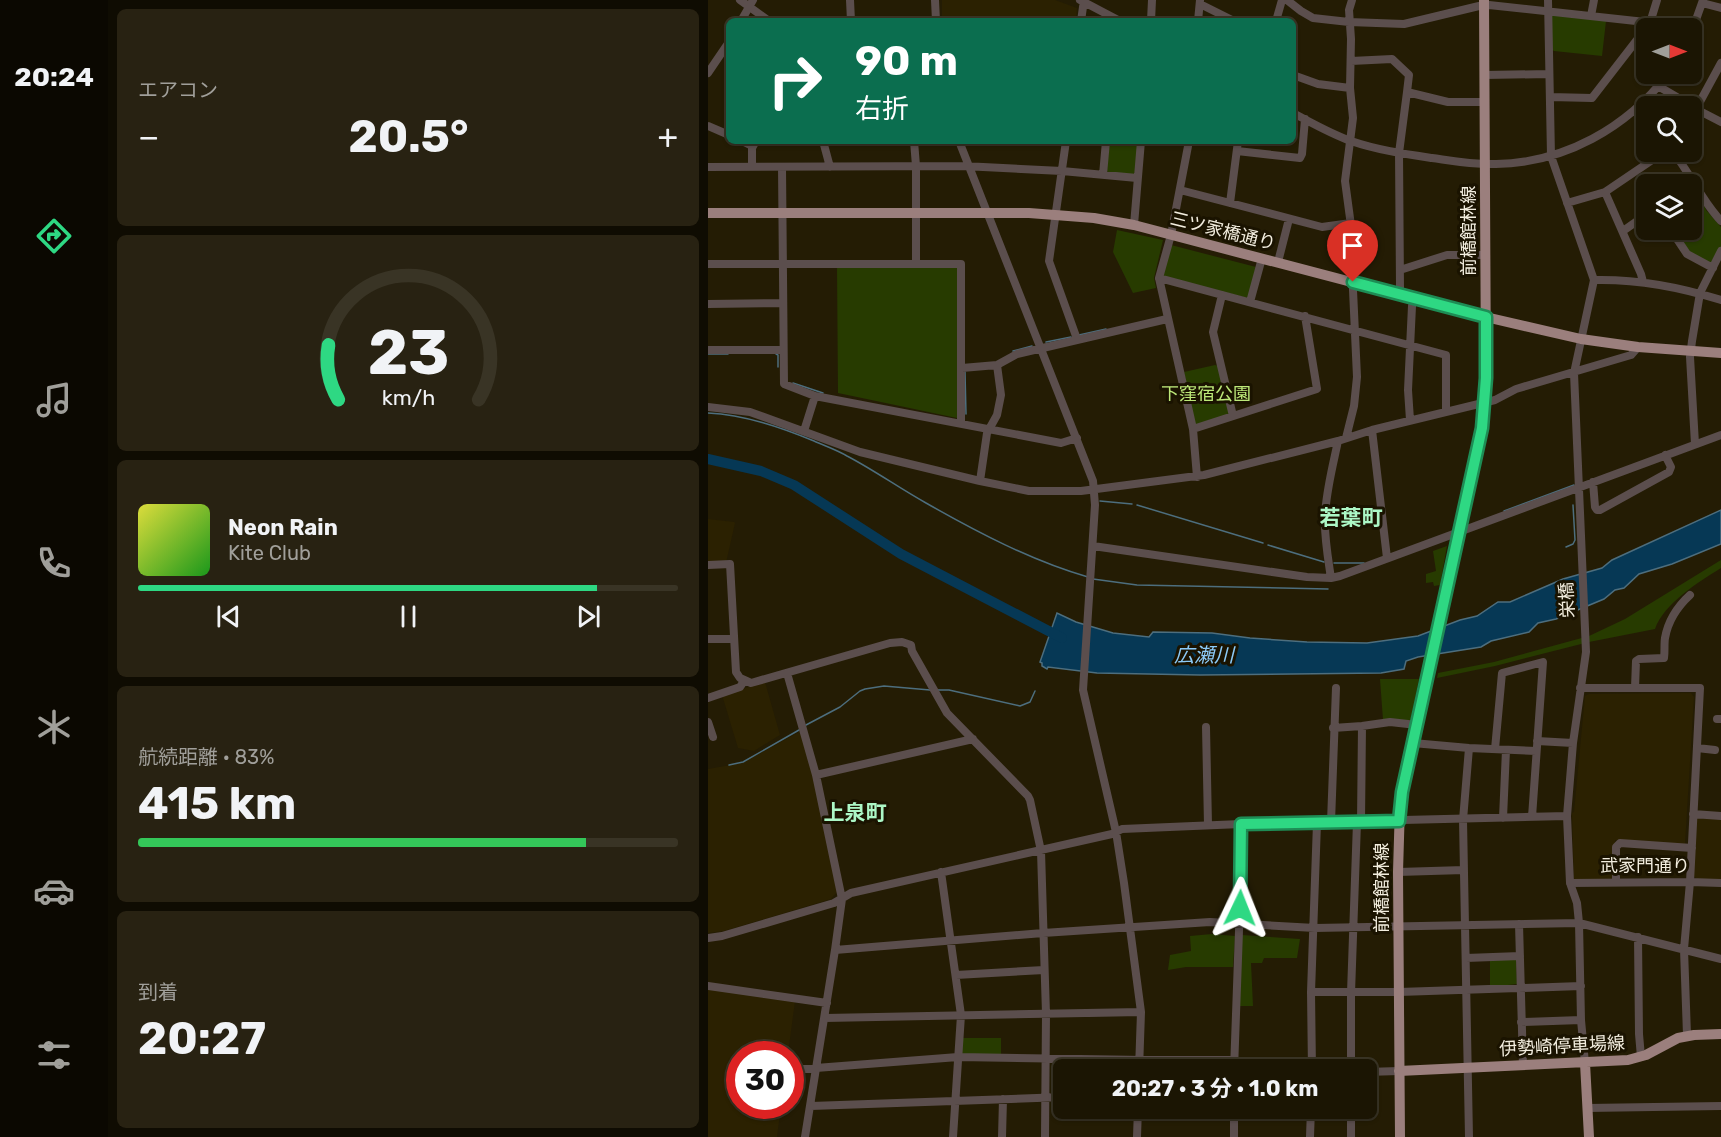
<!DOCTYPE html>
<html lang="ja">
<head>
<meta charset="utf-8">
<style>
  body { margin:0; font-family:Rubik,"Noto Sans JP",sans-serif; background:#282212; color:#f1f3f6; height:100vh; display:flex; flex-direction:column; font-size:22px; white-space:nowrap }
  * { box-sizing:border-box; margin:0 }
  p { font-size:20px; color:#a09f9a }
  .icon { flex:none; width:33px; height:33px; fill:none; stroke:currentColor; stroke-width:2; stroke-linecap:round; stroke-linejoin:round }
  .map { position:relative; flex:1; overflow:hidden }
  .panel { display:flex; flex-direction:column; gap:9px; padding:9px; background:#0f0c02; width:600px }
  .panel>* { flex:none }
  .hud { position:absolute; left:18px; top:18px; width:570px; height:126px; border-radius:9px; box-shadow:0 2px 4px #0004,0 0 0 2px #393425; background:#0b6e4f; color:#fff; overflow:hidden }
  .needle { width:39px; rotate:90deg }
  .controls { position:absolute; left:928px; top:18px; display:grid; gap:12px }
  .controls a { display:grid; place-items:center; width:66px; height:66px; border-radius:9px; background:#1b1503; box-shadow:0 2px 4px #0004,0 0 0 2px #393425; font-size:30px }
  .speed { position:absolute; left:18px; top:1041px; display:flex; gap:12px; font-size:30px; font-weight:700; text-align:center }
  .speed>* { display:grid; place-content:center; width:78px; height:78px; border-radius:50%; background:#1b1503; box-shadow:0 2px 4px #0004,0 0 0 2px #393425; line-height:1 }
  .speed .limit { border:9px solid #d22; background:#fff; color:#111 }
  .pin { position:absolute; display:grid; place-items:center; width:51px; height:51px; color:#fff; margin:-62px -26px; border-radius:50% 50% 50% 0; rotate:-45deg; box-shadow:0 0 6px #0007 }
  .pin .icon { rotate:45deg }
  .me { position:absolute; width:66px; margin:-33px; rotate:2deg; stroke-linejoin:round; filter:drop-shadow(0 0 4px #0008) }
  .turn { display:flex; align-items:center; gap:21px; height:126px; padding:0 30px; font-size:27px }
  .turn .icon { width:78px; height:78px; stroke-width:2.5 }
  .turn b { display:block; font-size:42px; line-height:51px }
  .big { font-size:45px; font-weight:700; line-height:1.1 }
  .panel .widget { flex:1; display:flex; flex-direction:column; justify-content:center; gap:9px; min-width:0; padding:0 21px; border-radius:9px; background:#282212 }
  .panel .dial { align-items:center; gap:0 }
  .dial svg { height:156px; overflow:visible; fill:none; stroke:#393425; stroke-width:7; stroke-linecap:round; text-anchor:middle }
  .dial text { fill:#f1f3f6; stroke:none }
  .song { display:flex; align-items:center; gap:18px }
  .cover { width:72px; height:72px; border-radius:9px; background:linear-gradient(135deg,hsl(60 70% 55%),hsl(120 70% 35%)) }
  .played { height:6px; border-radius:3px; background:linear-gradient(90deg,#2ed883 85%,#393425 85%) }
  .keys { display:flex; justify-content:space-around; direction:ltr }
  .heat { display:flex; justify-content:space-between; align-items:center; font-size:33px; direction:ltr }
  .charge { height:9px; border-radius:4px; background:linear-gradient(90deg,#34c759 83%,#393425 0) }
  .trip { position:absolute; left:345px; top:1059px; width:324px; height:60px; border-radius:9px; background:#1b1503; box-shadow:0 2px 4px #0004,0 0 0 2px #393425; font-weight:700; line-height:60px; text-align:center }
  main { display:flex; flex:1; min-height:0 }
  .tabs { display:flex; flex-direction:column; width:108px; justify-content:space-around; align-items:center; background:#0b0801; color:#a09f9a }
  .tabs .icon { width:42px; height:42px }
  .tabs .selected { color:#2ed883 }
  .tabs b { font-size:27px; color:#f1f3f6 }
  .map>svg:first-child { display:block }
  .built { fill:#2b2101 }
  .green { fill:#273b00 }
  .water { fill:#063855; stroke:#4d6e7e; stroke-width:1.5 }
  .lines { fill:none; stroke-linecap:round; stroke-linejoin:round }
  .stream { stroke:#4d6e7e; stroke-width:1.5 }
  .river { stroke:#063855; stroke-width:10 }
  .minor { stroke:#5b4e4d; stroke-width:8 }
  .major { stroke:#9b7f7d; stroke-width:10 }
  .route-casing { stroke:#1e8c55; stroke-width:15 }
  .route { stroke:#2ed883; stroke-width:10 }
  .labels { text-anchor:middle; stroke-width:6; stroke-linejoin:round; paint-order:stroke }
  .street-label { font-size:18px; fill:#f2edde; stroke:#1a1300 }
  .park-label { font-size:18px; fill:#bde979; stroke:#1a1300 }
  .water-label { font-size:20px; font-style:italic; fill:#8ccaf6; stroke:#1a1300 }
  .quarter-label { font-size:21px; font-weight:bold; fill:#acf7c6; stroke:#1a1300 }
</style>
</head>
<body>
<main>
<nav class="tabs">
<b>20:24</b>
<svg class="icon selected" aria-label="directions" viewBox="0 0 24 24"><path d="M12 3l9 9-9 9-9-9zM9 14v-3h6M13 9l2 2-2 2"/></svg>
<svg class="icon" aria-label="music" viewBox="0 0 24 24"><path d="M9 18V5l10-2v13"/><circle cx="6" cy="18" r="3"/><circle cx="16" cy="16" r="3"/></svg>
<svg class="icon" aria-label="phone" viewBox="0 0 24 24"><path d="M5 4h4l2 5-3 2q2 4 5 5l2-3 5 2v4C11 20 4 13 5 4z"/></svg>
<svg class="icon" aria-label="climate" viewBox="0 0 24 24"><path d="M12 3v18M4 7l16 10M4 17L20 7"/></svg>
<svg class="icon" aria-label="car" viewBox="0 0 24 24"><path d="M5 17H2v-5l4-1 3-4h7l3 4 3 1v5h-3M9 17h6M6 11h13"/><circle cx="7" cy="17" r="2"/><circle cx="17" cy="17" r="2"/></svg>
<svg class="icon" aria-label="filters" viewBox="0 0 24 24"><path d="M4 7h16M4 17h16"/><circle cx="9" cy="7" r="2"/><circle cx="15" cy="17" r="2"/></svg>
</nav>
<section class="panel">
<div class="widget"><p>エアコン</p>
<div class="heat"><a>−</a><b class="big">20.5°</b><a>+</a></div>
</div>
<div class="widget dial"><svg viewBox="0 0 100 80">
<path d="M14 69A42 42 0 1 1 86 69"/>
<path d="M14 69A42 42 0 0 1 9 41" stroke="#2ed883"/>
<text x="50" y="56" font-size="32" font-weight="700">23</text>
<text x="50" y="72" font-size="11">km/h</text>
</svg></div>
<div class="widget">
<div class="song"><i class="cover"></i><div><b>Neon Rain</b><p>Kite Club</p></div></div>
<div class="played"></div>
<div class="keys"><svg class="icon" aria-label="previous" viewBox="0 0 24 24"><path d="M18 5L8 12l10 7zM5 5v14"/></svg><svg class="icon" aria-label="pause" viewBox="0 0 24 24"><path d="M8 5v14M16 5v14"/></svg><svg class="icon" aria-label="next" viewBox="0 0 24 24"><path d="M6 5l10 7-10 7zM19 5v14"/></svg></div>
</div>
<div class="widget"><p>航続距離 · 83%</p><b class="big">415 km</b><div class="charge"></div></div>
<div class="widget"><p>到着</p><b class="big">20:27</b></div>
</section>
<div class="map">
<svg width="1013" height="1137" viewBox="0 0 1013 1137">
  <rect width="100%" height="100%" fill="#241c04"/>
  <path class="built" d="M234,0H347L369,8L368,21H234Z
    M0,519L26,522L27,523L18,563L0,564Z
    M57,682L72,735L46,751L30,748L14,695Z
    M983,693L986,697L977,844L907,840L905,878L903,879H867L866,878L864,813L866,812L877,696L881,694Z
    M93,731L106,774L129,892L123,899L16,931L0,933V769L34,763Z
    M989,817L1013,818V881L989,879L985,875Z
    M0,989L87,1001L80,1054H32V1106H73L69,1137H0Z"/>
  <path class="green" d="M844,15L898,21L894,56L846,51L843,49Z
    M401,141H430L427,172L425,175L401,173L399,171Z
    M994,201L998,210L1013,227V247L1005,262L1002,263L982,252L966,230H984V208Z
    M409,230L455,240L446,278L448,288L425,293L405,252Z
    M463,245L548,267L540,298L455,277Z
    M249,266V418L130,393L129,267Z
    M507,365L510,366L521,412L520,416L490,425L487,424L476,372Z
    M739,546L732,585L726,586L725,582L718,583V574L728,571L725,551Z
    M1013,560V568C991,582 956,603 947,629L881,642L787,666L729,678L730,673L786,662L881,636L917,619Z
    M672,679H711L703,719L700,721L675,720Z
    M504,934L527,936L525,967H478L460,970L462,955L483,951L482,936Z
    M534,935L592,939L589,958H556L554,963H543L545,1006H531Z
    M808,958L809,984L782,987V959Z
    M253,1038H293V1055L254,1054Z"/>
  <path class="water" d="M1013,510V544L964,564L931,574L916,588L907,590L896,599L848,619L830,623L821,632L783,641L773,647L710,657L698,661L696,669L673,673L492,675L389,673L340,667L339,669L334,666V663L332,662L349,613L368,622L405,633L441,637L445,632L504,633L542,638L599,642L659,643L710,636L752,620L769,616L790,602H802L855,579L894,568L904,560Z"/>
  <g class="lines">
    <path class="stream" d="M371,335L398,329
      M338,342L363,337
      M305,351L324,346
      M0,354H20
      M68,354L70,355V367
      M257,372L258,414
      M85,383L115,393
      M0,413C37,415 72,427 106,441C117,446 129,450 139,456C166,470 191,488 218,503C269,532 324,561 380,577
      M392,501L424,504
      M429,505L555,543
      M796,511L866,485
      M560,545L616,562
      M858,547L865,544L867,540L865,505
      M626,563H656
      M385,579L429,585L620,589
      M230,690H241L312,706L322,702L327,691
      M98,725L132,707L152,691L157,689L176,686L222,690
      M21,765L35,762L91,730"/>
    <path class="river" d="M0,459L53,471L86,485L193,554L354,638"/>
    <path class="minor" d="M32,0L61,21
      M142,0L143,21
      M227,0L228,21
      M372,0L412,21
      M579,0L593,11L605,18L641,22L696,24L771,6L781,5L937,22L955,28
      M840,0L843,156L886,280L866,373L878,652L865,743L859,816L862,883L869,903L871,923L873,1020L877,1063
      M994,3L1013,8
      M492,4L526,21
      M883,16L886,0
      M33,21L45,0
      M373,21L376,0
      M443,21L444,0
      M490,21L492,0
      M568,21L574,0
      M984,31L995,0
      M643,61L684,59L701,75L699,92
      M0,73L21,42
      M585,75L610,84L642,88
      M777,75L841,74
      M950,86L984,106
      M842,97L884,98L942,23L949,0
      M984,107L1013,122
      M988,109L1013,63
      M927,110L939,122
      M585,113C604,123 623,134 643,141C669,150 697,154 724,158C745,161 766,165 788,164C856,163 919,128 960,74
      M0,126L21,135
      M34,141L44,146
      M115,141L122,167
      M206,141L208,166V264
      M251,141L385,481L387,505L375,690L408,832L416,883L433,1012L431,1070
      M358,141L341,261L369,339
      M481,141L463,235L451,278L485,429L489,477
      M529,151L592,158L594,154L597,119
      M965,152C983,174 993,200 1013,221
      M44,166V148L48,141
      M0,167L255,166L354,171L429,178
      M74,167L76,384L107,396L353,443L369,438
      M395,175L398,141
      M472,190L614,227L643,223
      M897,192L933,274L935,282
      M522,203L530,141
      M859,203L897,192L956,152
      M426,225L433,141
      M963,230L979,254L1005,268
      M915,231L939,214
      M570,262L581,219
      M0,264H253V423
      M692,270L739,255H777
      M451,278L738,355V411
      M886,280C929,279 972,287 1013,300
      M691,294L692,287L691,153L699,92L740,102H777
      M514,295L505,332L525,416
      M542,302L554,258
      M0,304L74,303
      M0,350H74
      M254,368L289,365L309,354L459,319
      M0,407L42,412L152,452L272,481L321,491H373L496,475L630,441L664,430L787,400L808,389L923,355L930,347
      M702,420L700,390L704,306L706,298
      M485,429L609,389L597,316
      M664,430L679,558
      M96,431L107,396
      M638,438L646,406L649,377L645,290L644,233L637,181L645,118L642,88L643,39L641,10L644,0
      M987,444L982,357L984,341L992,293L1013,251
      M272,481L279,433L289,415L293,395L289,365
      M885,482L887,507L889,510H892L961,472L963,467L957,455
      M385,546L599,577L623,578L632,576L1013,435
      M0,565L22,564L28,672L32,678L43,683L182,643L194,642L203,645L204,651L239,713L320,796L322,800L333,851L338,1014L337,1137
      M623,578C620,558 616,537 617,516C618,491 625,465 630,441
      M0,639H26
      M79,673L108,775L134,899L127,950L97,1137
      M872,688H992L982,882L976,949L979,1035
      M927,688L928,661L931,659L956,658C957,651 956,644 957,638C960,621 970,606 982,595
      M0,698L32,687L36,681
      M1009,719H1013
      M0,722L5,737
      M498,727L500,825
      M625,728L654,726L682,722L709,725
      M829,741L865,743
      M705,743L761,748L828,751
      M761,748L755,820L761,1137
      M989,748L1007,750
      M787,749L794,673L835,662L824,817
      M108,775L265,739
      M985,814L1013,816
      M795,818L798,750
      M623,822L628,688
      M653,822L654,726
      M233,872L253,1015L245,1137
      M690,872L756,870
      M908,881V847L912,843L984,848
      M862,883L982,882L1013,883
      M811,924L815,1066
      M930,937L931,1034L933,1057
      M0,938L14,936L126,903L143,893L404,834L414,829L533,824L859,816
      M127,950L335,933L502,922L607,928L871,923L1013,959
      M758,958L812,956
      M248,975L336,970
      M0,986L119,1003
      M603,992H691L873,986
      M117,1018L433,1012
      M813,1022L873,1020
      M82,1070L250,1057L436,1060H526
      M526,1070L533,875V824
      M604,1070L603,992L609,823
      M643,1070V993L649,822
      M658,1072L691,1071
      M103,1106L356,1097
      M879,1108L1013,1106
      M294,1137L295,1099
      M429,1137L430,1108
      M526,1137V1108
      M602,1137L603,1108
      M643,1137V1108"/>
    <path class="major" d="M0,213H321L386,218L426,225L769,315L873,339L930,347L1013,353
      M877,1063L881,1137
      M691,1071L920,1060L938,1055L970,1038L986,1035L1013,1034
      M692,1137L690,872L692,805L770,449L776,417L778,378L776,0"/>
  </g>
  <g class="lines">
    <defs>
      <path id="route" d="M532,908L533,824L691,821L694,792L774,428L778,378V317L645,282"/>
    </defs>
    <use href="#route" class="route-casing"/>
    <use href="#route" class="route"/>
  </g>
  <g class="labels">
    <g class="street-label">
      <text transform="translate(515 231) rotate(14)" y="6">三ツ家橋通り</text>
      <text transform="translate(761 231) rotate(-90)" y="6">前橋館林線</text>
      <text transform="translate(859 600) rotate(-93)" y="6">栄橋</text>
      <text x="937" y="872">武家門通り</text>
      <text transform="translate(674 888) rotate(-90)" y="6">前橋館林線</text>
      <text transform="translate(854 1046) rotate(-3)" y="6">伊勢崎停車場線</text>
    </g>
    <g class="park-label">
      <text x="498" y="400">下窪宿公園</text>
    </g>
    <g class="water-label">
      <text x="496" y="662">広瀬川</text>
    </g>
    <g class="quarter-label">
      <text x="643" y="525">若葉町</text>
      <text x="147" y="820">上泉町</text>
    </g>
  </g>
</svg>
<div class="controls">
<a><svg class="needle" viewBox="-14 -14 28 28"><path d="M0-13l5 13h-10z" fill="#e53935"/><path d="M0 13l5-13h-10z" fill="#a09f9a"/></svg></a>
<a><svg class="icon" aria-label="search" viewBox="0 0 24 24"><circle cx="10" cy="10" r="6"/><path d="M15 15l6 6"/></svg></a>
<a><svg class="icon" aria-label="layers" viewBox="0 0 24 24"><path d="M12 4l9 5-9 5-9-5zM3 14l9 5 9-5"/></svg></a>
</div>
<div class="speed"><div class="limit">30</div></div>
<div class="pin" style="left:645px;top:282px;background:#d93025"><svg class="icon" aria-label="arrive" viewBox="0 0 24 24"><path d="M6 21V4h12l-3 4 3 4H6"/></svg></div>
<svg class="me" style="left:532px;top:908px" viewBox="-20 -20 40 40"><path d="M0-17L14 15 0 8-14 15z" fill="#2ed883" stroke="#fff" stroke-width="4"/></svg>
<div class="trip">20:27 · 3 分 · 1.0 km</div>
<div class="hud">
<div class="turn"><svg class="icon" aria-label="right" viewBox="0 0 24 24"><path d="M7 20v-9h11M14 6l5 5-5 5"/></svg><div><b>90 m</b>右折</div></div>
</div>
</div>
</main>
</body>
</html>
